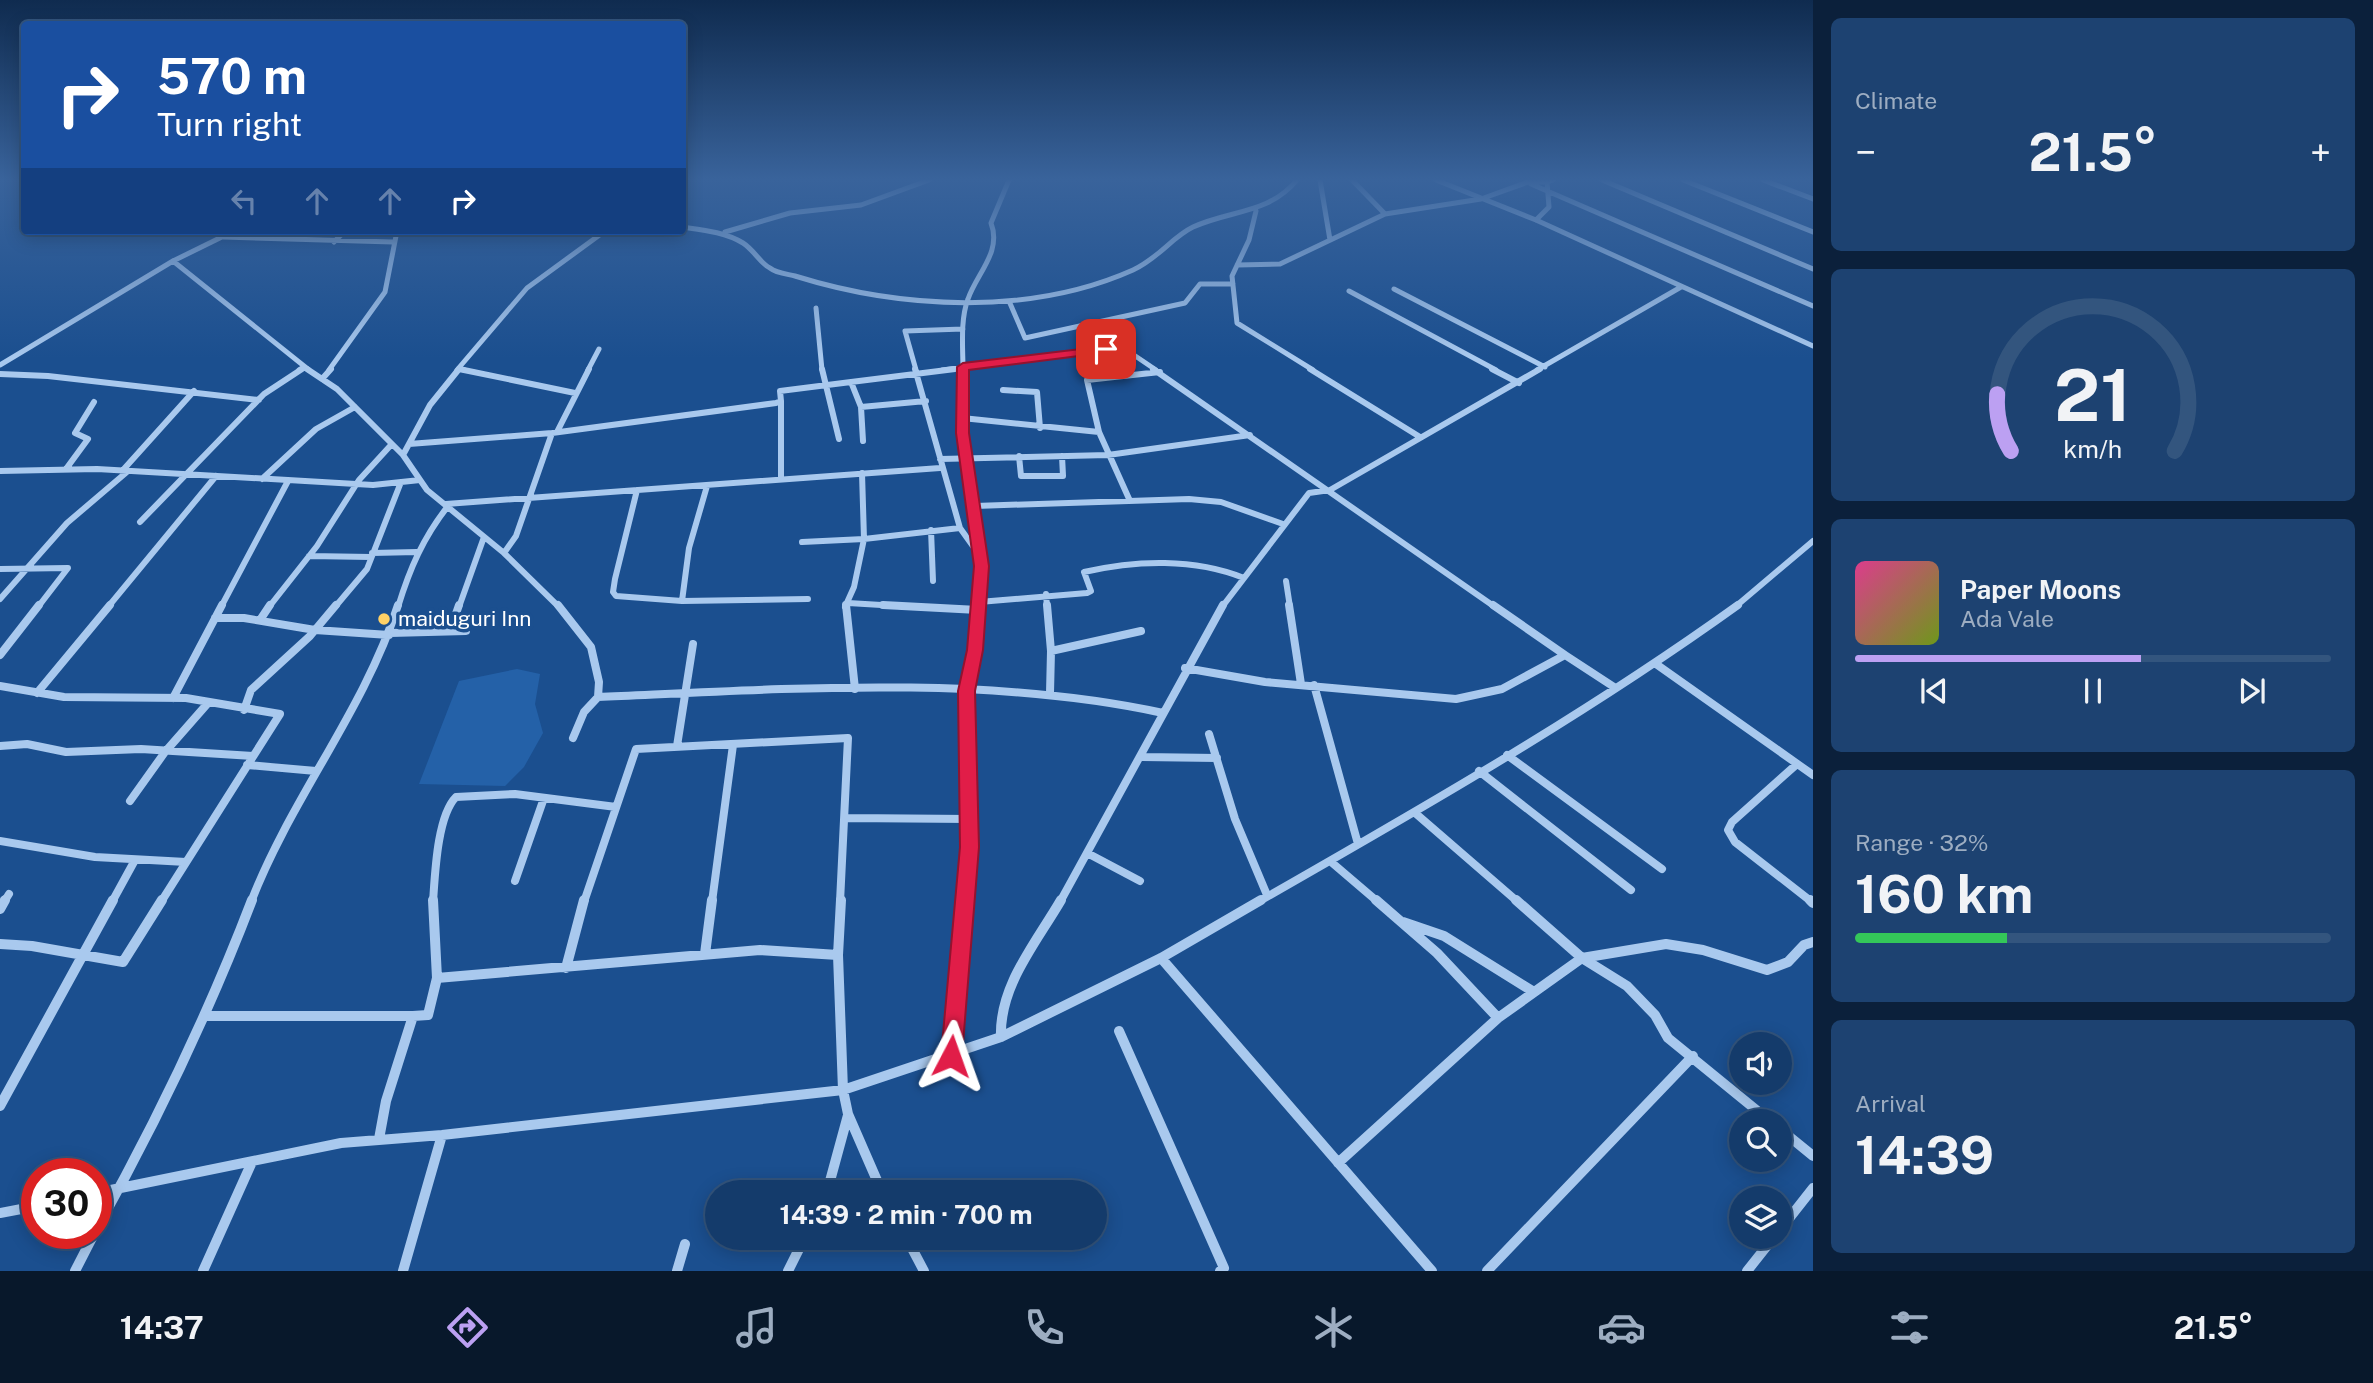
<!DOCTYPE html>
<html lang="en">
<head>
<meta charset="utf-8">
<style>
  body { margin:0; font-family:"Public Sans",sans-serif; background:#1d4271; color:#f1f3f6; height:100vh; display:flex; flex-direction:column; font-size:26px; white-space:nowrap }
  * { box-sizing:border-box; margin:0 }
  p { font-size:23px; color:#9dadc1 }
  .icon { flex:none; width:38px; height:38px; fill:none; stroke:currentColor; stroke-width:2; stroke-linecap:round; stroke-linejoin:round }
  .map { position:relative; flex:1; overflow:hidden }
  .side { display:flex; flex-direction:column; gap:18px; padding:18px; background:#0b203b; width:560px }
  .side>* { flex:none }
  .hud { position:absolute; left:21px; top:21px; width:665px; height:214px; border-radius:7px; box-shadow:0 4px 18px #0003,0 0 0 2px #33557e; background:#1a4fa0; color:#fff; overflow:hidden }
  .controls { position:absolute; left:1729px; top:1032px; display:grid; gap:14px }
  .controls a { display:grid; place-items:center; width:63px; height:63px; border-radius:50%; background:#143b6b; box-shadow:0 4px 18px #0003,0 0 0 2px #33557e; font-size:35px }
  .speed { position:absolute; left:21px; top:1158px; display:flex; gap:14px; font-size:35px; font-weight:700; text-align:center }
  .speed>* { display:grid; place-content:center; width:91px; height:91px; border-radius:50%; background:#143b6b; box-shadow:0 4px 18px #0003,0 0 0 2px #33557e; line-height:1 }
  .speed .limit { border:10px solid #d22; background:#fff; color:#111 }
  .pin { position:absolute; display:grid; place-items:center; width:60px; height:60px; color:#fff; margin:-30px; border-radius:14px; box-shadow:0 4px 10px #0006 }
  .me { position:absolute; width:77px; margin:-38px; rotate:4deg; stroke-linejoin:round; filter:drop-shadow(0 0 5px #0008) }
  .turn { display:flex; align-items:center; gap:24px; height:147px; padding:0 21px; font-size:32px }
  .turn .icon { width:91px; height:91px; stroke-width:2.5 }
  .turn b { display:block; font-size:49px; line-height:60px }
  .lanes { display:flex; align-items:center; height:66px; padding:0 21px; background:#0003; justify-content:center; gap:35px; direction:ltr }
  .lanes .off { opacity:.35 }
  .big { font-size:52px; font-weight:700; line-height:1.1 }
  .side .tile { flex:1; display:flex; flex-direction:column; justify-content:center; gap:10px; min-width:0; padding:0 24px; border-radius:10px; background:#1d4271 }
  .side .dial { align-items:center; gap:0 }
  .dial svg { height:182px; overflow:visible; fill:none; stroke:#33557e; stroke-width:7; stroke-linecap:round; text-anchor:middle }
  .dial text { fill:#f1f3f6; stroke:none }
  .song { display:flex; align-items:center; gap:21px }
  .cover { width:84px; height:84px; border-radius:10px; background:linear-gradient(135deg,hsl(330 70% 55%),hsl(80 70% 35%)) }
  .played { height:7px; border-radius:4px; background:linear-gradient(90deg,#bca0f2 60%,#33557e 60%) }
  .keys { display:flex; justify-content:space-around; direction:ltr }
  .heat { display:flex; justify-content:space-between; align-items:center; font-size:38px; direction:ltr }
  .charge { height:10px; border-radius:5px; background:linear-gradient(90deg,#34c759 32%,#33557e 0) }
  .trip { position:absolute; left:705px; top:1180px; width:402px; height:70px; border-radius:35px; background:#143b6b; box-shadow:0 4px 18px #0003,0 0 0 2px #33557e; font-weight:700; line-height:70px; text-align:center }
  .tabs { display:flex; height:112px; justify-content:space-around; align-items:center; background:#08182b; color:#9dadc1 }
  .tabs .icon { width:49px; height:49px }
  .tabs .on { color:#bca0f2 }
  .tabs b { font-size:32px; color:#f1f3f6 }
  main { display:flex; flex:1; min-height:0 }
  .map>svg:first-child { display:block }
  .green { fill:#2461a8 }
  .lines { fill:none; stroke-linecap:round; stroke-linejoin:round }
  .minor-far3 { stroke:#a9c9ee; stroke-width:5 }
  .minor-far2 { stroke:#a9c9ee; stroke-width:6 }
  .minor-far1 { stroke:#a9c9ee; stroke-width:8 }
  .minor { stroke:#a9c9ee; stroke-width:10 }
  .route { fill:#e11d48; stroke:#92132f; stroke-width:2 }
  .poi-dot { fill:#ffd166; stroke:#1b4f8f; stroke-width:2.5 }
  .labels { text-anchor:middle; stroke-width:7; stroke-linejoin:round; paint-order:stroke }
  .poi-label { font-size:21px; fill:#fff; stroke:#1b4f8f; text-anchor:start }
</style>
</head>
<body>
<main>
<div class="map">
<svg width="1813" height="1271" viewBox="0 0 1813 1271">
  <rect width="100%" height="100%" fill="#1b4f8f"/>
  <path class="green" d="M517,669L540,674L535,704L543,733L524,767L505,786L419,784L459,681Z"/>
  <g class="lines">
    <path class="minor-far3" d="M1320,180L1330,240
      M1352,180L1385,214
      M1436,180L1536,220L1813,346
      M1602,180L1813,269
      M1683,180L1813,232
      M1763,180L1813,199
      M1531,184L1813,306
      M1256,211L1249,240L1232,276L1237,323L1313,370
      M1536,220L1549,207L1547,182L1553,180
      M682,227C703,230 725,232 743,243C754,250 760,263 770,268C776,273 787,274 795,276C901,309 1030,316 1133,270C1159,258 1172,237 1193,227C1230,210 1269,214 1297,180
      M725,232L790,213L861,205L929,180
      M223,237L393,242
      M334,242L345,231
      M173,261L309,370
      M1237,265L1280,264L1385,214L1481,199L1528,182H1547
      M1394,289L1545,367
      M1349,291L1496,370
      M1009,301L1025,338L1185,303L1200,284H1233
      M816,308L822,370
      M0,365L173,261L234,231
      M459,369L465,370
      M299,370L304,367
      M329,370L385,292L397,231
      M457,370L527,288L605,231
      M588,370L599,349
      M916,370L905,331L963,329
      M942,370L1122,347L1156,370
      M963,370C963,348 960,320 968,299C977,273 1002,252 991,223L1009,180
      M1537,370L1681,287"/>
    <path class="minor-far2" d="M307,369L337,389L403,455L427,490L504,553L559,607
      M459,369L575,393
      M822,369L839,439
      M915,369L960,528L980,556
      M963,369L962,433L982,566L979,607
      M1153,369L1495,607
      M1310,369L1420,437
      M1492,369L1519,383
      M0,374L48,376L259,400
      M322,379L331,369
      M851,382L955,369
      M1003,390L1037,392L1040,428
      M781,401V479
      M861,407L863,441
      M962,418L1099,432
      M557,432L589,369
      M409,444L552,433L776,403L781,401L780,391L851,382L861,407L926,401
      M403,455L430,405L459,369
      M1019,456L1021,476H1063L1062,456
      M940,459L1108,455L1250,435
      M66,469L88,439L75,433L94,402
      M123,470L194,391
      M0,471L97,469L373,485L420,480
      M262,479L316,429L355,407
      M637,490L615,579L613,592L616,596L682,601L808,599
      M1130,501L1099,432L1087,380L1160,372
      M446,504L940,468
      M975,506L1189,499L1221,502L1283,524
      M140,522L264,394L302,369
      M931,530L933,581
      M802,542L864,539L862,473
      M372,553L417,552
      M504,553L516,536L552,433
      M309,556L371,557
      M0,569L68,568L38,607
      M1286,581L1290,607
      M1046,594L1047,607
      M0,599L67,523L128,471
      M682,601L689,548L707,486
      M979,602L1087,593L1091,591L1084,572C1136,560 1194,558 1244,578
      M848,603L915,607
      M108,607L216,476
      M221,607L288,481
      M269,607L317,546L359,480L391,445
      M335,607L367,569L401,482
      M398,607C410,568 423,538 448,506
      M459,607L484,537
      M845,607L854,587L864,539L960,528
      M1222,607L1309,493L1330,490L1540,369
      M1735,607L1813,541"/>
    <path class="minor-far1" d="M558,605L591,647L599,682L598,697L584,712L573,738
      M846,605L855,689
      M883,605L978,610
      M1047,605L1051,651L1050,693
      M1289,605L1301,684
      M1493,605L1565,655
      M215,618H244L315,630L389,635
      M260,620L270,605
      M450,631L459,605
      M390,633L466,631
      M1051,651L1141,631
      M0,655L39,605
      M1656,664L1813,775
      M1185,668L1265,682L1456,699L1502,689L1565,655L1614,687
      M1314,685L1358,844
      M0,686L64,697L186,698L280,714L161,902
      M37,693L110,605
      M598,697C780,689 984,674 1163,713
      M173,698L222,605
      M244,710L251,690L310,636L336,605
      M1209,734L1235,819L1267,895
      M0,746L27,744L66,752L141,749L253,756
      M677,746L693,644
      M1507,755L1662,869
      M1142,757L1217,758
      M1797,764L1732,822L1728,830L1735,842L1812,902
      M247,765L316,771
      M1479,771L1631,890
      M130,801L165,752L208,703
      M1414,812L1518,902
      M846,818L970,819
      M0,841L95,857L186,862
      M1089,854L1140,881
      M1330,861L1378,902
      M515,881L544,798
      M4,902L9,894
      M112,902L135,860
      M251,902C291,798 364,711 398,605
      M433,902C435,875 437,816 456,797L515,794L616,807
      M584,902L636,749L848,738L840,902
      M712,902L733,745
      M965,902L970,847L966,691L975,650L979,605
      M1060,902L1223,605
      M1258,902C1421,809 1585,715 1738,605"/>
    <path class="minor" d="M1376,900L1437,953L1498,1018L1582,958L1666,944L1703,950L1767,970L1788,962L1804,945L1813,942
      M1516,900L1582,958L1627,986L1655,1015L1668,1038L1771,1122
      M1810,900L1813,903
      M0,909L5,900
      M1403,922L1444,936L1534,992
      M0,944L32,946L123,962L162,900
      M705,954L712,900
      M838,955L841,900
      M1161,958L1432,1271
      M566,968L584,900
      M437,978L760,950L838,955L843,1090L848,1114L882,1192
      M206,1016H413
      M1119,1031L1224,1268L1220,1271
      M1001,1037C999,986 1036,943 1061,900
      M951,1056L965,900
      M0,1106L113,900
      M1780,1129L1813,1156
      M379,1139L386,1101L413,1016L428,1015L437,978L433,900
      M1338,1163L1498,1018
      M827,1192L848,1115
      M96,1193L341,1143L442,1135L843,1090L1001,1037L1161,958L1261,900
      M0,1213L37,1206
      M96,1230C156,1123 208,1015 252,900
      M1780,1230L1813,1188
      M906,1237L924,1271
      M75,1271L94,1234
      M203,1271L252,1162
      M403,1271L442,1135
      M677,1271L685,1244
      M788,1271L805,1237
      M1487,1271L1693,1056
      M1747,1271L1774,1237"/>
  </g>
  <linearGradient id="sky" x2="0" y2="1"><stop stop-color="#0f2b4f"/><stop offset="0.5" stop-color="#39639b"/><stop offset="1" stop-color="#39639b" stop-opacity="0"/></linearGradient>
  <rect width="1813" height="358" fill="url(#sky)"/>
  <path class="route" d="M1106,346L1112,349L1110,352L969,370V433L989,566L983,650L975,691L979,847L962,1056L959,1063L951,1067L944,1063L941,1056L960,847L958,691L967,650L974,566L956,433L957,367L963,363Z"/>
  <circle class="poi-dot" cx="384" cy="619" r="7"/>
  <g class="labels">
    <g class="poi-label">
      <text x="398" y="626">maiduguri Inn</text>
    </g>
  </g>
</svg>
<div class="controls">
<a><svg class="icon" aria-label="sound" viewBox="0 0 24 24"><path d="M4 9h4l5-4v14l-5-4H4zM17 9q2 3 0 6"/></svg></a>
<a><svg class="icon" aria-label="search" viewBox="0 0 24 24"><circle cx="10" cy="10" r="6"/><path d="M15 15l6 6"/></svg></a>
<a><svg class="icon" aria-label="layers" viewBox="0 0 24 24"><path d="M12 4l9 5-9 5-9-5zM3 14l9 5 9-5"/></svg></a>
</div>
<div class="speed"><div class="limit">30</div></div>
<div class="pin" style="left:1106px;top:349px;background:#d93025"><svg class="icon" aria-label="arrive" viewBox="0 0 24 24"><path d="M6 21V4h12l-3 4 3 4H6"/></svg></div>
<svg class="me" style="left:951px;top:1056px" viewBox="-20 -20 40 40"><path d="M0-17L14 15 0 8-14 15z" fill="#e11d48" stroke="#fff" stroke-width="4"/></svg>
<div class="trip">14:39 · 2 min · 700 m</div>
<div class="hud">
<div class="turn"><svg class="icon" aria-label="right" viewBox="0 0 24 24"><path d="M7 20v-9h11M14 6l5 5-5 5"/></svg><div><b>570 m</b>Turn right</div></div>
<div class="lanes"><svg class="icon off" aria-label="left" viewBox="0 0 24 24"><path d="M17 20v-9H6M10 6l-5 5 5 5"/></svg><svg class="icon off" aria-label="ahead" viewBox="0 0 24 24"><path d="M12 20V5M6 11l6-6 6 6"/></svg><svg class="icon off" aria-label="ahead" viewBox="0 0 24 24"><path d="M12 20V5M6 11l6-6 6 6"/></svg><svg class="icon" aria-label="right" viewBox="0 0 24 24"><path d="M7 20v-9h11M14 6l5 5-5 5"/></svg></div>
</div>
</div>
<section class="side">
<div class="tile"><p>Climate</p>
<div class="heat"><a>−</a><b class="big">21.5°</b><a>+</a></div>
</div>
<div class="tile dial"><svg viewBox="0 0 100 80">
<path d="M14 69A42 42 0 1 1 86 69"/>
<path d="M14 69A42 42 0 0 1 8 44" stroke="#bca0f2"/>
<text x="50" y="56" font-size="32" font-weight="700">21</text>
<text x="50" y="72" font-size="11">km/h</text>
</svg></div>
<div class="tile">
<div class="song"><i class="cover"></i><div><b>Paper Moons</b><p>Ada Vale</p></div></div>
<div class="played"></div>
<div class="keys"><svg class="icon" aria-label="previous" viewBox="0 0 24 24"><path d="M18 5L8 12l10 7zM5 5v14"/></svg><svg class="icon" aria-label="pause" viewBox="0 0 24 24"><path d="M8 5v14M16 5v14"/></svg><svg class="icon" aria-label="next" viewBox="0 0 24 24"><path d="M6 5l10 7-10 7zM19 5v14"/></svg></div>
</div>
<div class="tile"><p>Range · 32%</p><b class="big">160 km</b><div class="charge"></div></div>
<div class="tile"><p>Arrival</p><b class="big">14:39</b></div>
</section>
</main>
<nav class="tabs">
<b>14:37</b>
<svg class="icon on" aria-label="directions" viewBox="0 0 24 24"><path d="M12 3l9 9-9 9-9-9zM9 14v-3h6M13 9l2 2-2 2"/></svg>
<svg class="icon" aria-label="music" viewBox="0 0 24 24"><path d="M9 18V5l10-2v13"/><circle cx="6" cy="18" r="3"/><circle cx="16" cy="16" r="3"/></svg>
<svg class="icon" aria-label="phone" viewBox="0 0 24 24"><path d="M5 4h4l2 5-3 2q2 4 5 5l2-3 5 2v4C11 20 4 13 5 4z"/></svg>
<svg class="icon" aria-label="climate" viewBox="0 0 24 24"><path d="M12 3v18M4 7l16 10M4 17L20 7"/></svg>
<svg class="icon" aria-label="car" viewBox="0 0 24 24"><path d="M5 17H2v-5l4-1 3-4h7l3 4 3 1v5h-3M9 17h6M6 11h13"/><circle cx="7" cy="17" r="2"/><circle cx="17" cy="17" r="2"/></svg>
<svg class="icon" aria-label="filters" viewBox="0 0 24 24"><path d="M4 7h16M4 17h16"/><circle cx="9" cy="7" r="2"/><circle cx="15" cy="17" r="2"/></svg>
<b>21.5°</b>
</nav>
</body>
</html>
